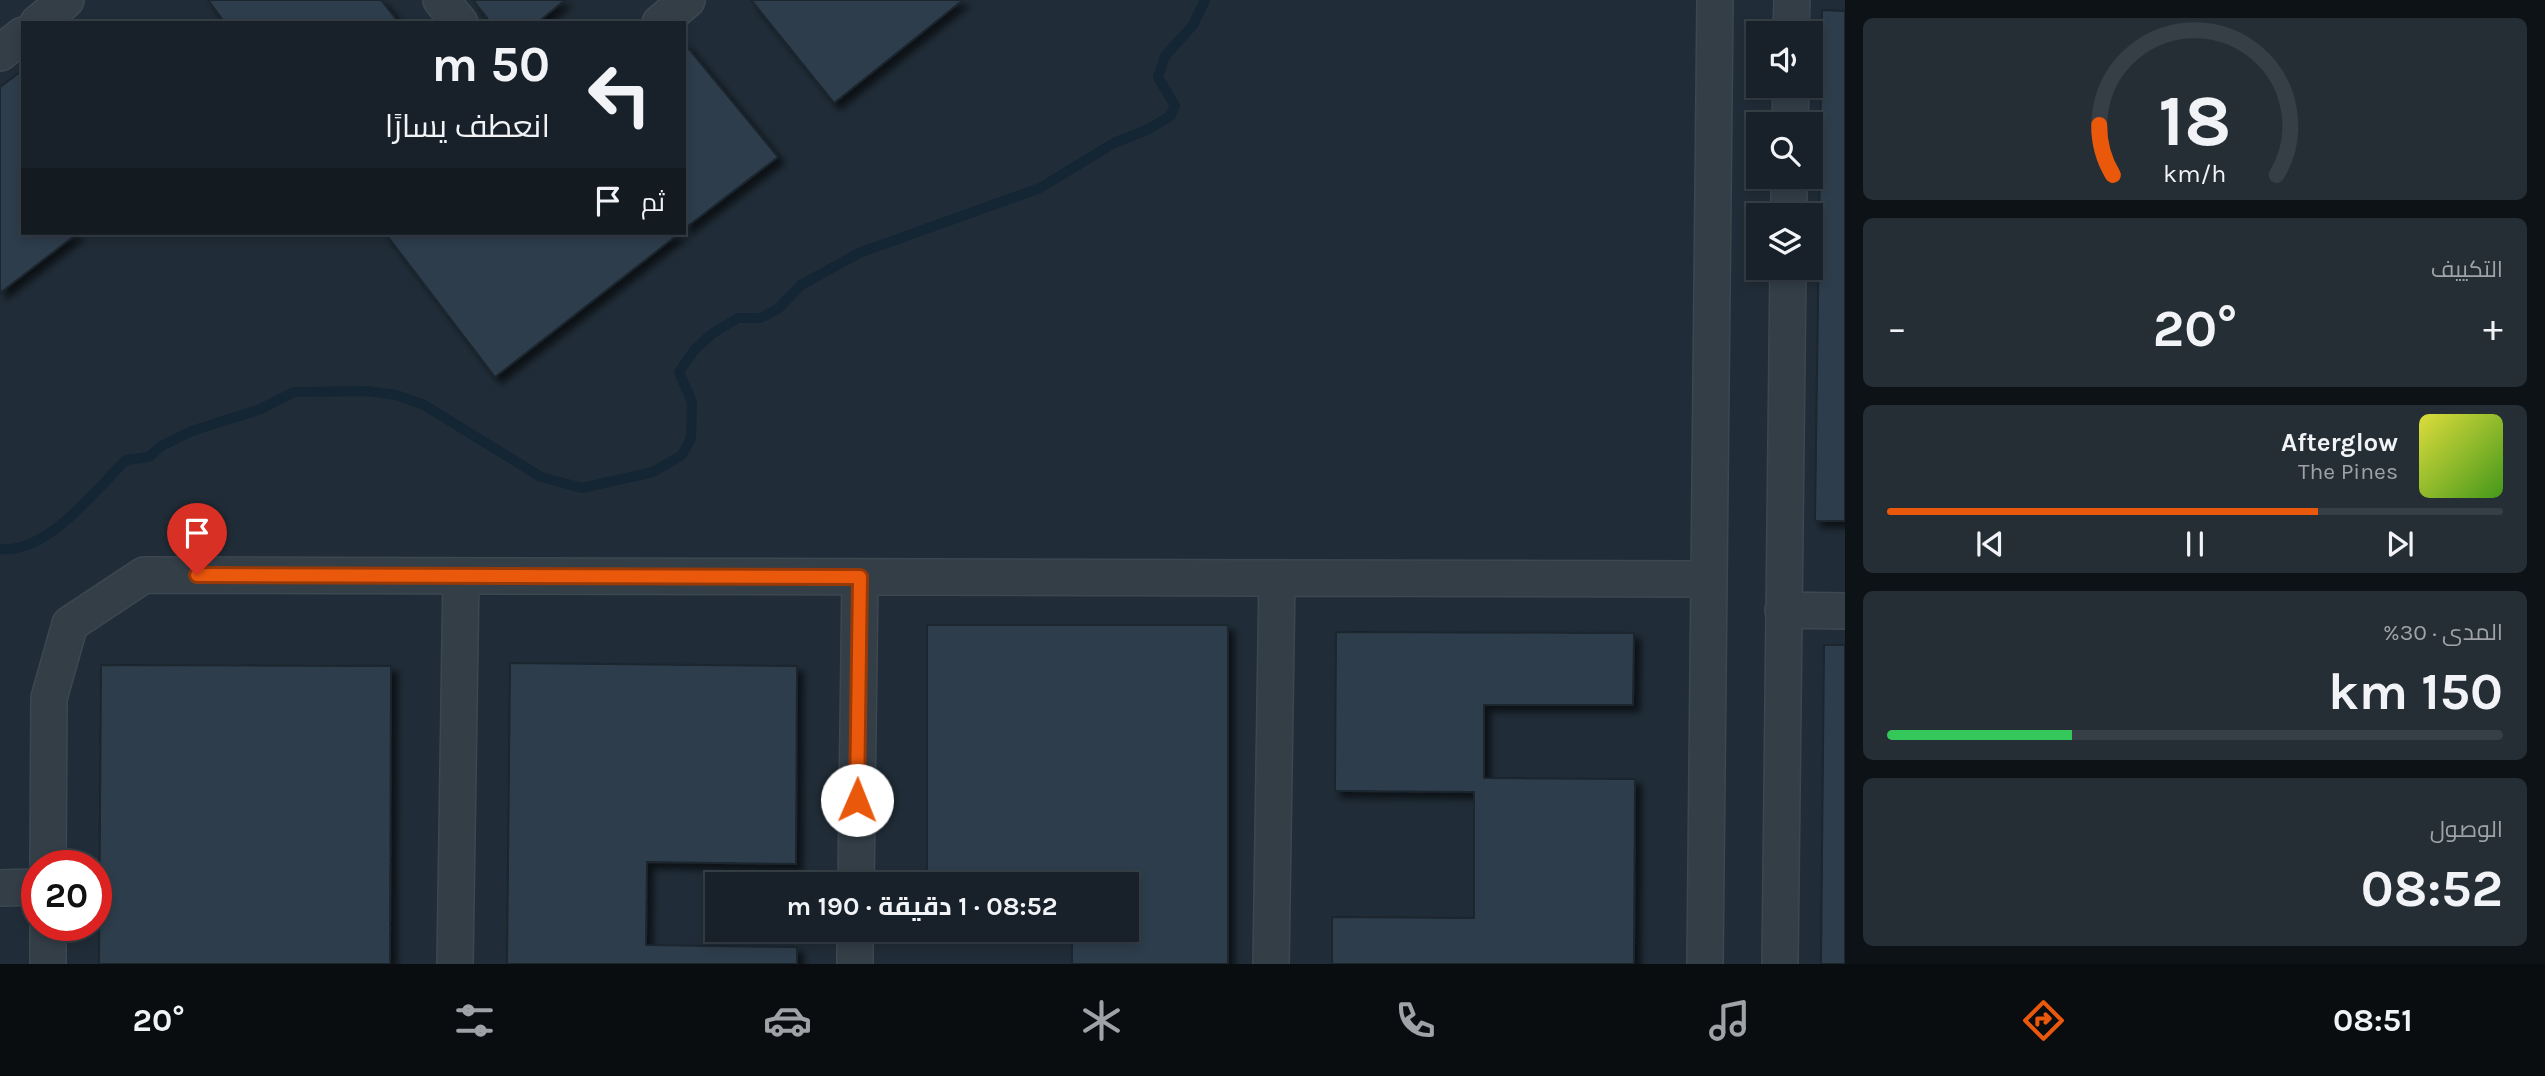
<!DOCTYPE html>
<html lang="ar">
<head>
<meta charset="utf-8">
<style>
  body { margin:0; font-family:Karla,Cairo,sans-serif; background:#252e35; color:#f1f3f6; direction:rtl; height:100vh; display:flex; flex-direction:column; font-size:26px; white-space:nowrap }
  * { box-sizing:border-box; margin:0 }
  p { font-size:23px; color:#9fa3a8 }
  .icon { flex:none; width:38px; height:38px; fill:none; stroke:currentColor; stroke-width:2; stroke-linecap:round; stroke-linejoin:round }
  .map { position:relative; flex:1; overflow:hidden; direction:ltr }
  .drawer { display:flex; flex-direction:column; gap:18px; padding:18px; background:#0d1217; width:700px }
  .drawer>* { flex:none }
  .guide { position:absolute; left:21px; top:21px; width:665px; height:214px; border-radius:0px; box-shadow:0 4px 10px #0003,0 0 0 2px #363e46; direction:rtl; background:#182129; color:#f1f3f6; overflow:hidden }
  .buttons { position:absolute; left:1746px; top:21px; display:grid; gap:14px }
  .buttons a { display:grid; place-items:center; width:77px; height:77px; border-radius:0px; background:#182129; box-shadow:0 4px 10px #0003,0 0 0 2px #363e46; font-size:35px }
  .speed { position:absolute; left:21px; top:850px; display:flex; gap:14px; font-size:35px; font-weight:700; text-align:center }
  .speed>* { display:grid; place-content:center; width:91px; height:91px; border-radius:50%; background:#182129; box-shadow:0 4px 10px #0003,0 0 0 2px #363e46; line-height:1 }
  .speed .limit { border:10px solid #d22; background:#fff; color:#111 }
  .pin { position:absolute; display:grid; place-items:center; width:60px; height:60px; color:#fff; margin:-72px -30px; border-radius:50% 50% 50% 0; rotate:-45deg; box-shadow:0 0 7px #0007 }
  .pin .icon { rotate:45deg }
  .me { position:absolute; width:77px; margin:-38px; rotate:1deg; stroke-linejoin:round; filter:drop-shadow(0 0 5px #0008) }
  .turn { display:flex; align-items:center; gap:24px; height:147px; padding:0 21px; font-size:32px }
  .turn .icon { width:91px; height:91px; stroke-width:2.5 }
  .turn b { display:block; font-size:49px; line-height:60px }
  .then { display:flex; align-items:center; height:66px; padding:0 21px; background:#0003; gap:14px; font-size:26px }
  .big { font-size:52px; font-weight:700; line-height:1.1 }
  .drawer .widget { flex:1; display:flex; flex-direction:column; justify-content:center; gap:10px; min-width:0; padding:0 24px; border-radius:10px; background:#252e35 }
  .drawer .dial { align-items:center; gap:0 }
  .dial svg { height:182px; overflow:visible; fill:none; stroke:#363e46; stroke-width:7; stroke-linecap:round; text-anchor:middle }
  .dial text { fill:#f1f3f6; stroke:none }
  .song { display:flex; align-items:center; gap:21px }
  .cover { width:84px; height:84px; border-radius:10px; background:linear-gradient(135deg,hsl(60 70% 55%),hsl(100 70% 35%)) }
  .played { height:7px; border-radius:4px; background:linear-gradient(90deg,#ea580c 70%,#363e46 70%) }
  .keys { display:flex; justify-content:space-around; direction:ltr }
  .heat { display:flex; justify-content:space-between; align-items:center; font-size:38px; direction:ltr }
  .charge { height:10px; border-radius:5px; background:linear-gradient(90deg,#34c759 30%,#363e46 0) }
  .trip { position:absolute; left:705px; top:872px; width:434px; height:70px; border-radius:0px; background:#182129; box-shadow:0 4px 10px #0003,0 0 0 2px #363e46; font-weight:700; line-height:70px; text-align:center; direction:rtl }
  .dock { display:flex; height:112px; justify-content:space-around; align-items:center; background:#0a0d10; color:#9fa3a8 }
  .dock .icon { width:49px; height:49px }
  .dock .current { color:#ea580c }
  .dock b { font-size:32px; color:#f1f3f6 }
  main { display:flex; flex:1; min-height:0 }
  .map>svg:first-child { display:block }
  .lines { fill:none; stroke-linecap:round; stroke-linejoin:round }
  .stream { stroke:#142533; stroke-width:10 }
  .building { fill:#2f3e4b; stroke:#1b252e; stroke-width:2; filter:url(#shadow) }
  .minor-casing { stroke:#3d4751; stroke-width:38 }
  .minor { stroke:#333e47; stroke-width:35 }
  .route-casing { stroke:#983908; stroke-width:18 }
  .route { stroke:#ea580c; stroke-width:12 }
</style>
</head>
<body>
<main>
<section class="drawer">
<div class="widget dial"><svg viewBox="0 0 100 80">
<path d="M14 69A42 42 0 1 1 86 69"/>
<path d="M14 69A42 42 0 0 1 8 47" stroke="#ea580c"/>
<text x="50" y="56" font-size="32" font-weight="700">18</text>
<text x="50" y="72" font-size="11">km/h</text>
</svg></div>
<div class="widget"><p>التكييف</p>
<div class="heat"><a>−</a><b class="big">20°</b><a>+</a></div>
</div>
<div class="widget">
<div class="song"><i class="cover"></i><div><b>Afterglow</b><p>The Pines</p></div></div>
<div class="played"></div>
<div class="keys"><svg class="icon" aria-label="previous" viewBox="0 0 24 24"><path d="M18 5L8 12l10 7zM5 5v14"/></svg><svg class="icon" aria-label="pause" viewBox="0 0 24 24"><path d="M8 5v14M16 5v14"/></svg><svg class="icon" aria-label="next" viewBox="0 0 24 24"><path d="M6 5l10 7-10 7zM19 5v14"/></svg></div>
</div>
<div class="widget"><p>المدى · 30%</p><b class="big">150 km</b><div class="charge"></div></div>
<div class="widget"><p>الوصول</p><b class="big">08:52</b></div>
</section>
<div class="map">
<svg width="1845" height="964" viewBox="0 0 1845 964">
  <defs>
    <filter id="shadow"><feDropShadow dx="6" dy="6" stdDeviation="3.5" flood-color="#0009"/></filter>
  </defs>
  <rect width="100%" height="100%" fill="#202c37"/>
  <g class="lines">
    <path class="stream" d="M0,549C48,554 96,489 126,460L149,457L161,446L192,431L261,409L294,392L367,391L396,395L424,405L541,477L582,488L653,472L682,455L691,438L692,402L679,372L695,349L713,333L738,318H760L778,309L801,285L859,253L1040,188L1114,143L1149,129L1170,116L1175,106L1158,77L1165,56L1193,25L1205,0"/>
  </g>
  <path class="building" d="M208,0H381L399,23H225Z
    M473,0H565L537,23H491Z
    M751,0H963L834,103Z
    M1822,10L1845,11V521H1815Z
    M684,43L778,157L684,229Z
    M23,70V233H78L0,293V87Z
    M385,233H680L495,377Z
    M927,625H1228V964H1072V929H1127V884H927Z
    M1336,632L1634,633L1633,705H1484V778L1635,779L1634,964H1332V917L1474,918V792L1335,791Z
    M1824,645H1845V964H1821Z
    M510,663L797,666L796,864L647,862L646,945L797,947V964H507Z
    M101,665L391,666L390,964H99Z"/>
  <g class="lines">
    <defs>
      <path id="minor" d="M441,0L460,23
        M38,23L66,0
        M660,23L687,0
        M1791,33L1792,0
        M0,53L23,35
        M1790,124L1791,86
        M1789,215V177
        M1783,610L1845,611
        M48,866L49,698L70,624L144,575L1708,579
        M856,884L860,577
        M0,888L37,887
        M48,964V926
        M455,964L461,576
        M855,964V929
        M1271,964L1277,578
        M1705,964L1715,0
        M1780,964L1788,268"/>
    </defs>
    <use href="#minor" class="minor-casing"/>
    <use href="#minor" class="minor"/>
  </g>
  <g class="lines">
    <defs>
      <path id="route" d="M197,575L860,577L857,800"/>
    </defs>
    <use href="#route" class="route-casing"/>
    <use href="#route" class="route"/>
  </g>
</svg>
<div class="buttons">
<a><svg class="icon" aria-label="sound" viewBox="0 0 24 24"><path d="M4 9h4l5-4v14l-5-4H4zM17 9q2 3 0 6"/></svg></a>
<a><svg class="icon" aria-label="search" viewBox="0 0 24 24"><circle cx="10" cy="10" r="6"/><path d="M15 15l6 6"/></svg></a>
<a><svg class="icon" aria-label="layers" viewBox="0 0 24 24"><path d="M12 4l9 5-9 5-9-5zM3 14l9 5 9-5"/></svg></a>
</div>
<div class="speed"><div class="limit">20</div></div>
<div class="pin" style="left:197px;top:575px;background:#d93025"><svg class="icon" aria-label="arrive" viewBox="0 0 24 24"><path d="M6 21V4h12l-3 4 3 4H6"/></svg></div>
<svg class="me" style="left:857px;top:800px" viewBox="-20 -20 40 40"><circle r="19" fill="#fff"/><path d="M0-13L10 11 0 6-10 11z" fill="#ea580c"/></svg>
<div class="trip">08:52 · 1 دقيقة · 190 m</div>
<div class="guide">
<div class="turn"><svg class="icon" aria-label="left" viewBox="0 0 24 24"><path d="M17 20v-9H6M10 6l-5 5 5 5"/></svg><div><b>50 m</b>انعطف يسارًا</div></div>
<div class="then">ثم<svg class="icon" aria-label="arrive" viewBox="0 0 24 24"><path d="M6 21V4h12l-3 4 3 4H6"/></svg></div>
</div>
</div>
</main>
<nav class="dock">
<b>08:51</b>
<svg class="icon current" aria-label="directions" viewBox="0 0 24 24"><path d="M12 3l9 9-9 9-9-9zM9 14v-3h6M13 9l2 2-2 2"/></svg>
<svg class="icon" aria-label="music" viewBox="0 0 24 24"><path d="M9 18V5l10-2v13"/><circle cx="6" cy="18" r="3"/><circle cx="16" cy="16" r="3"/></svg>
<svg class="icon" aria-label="phone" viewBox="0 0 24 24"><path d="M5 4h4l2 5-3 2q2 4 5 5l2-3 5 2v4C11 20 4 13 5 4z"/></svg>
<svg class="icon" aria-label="climate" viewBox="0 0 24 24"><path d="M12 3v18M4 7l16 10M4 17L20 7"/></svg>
<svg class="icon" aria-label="car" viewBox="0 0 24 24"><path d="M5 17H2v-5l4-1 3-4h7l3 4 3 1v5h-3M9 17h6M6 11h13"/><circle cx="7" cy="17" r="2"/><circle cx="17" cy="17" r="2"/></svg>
<svg class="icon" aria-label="filters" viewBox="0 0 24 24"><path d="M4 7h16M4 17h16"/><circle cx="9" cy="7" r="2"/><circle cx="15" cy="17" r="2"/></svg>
<b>20°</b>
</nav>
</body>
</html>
